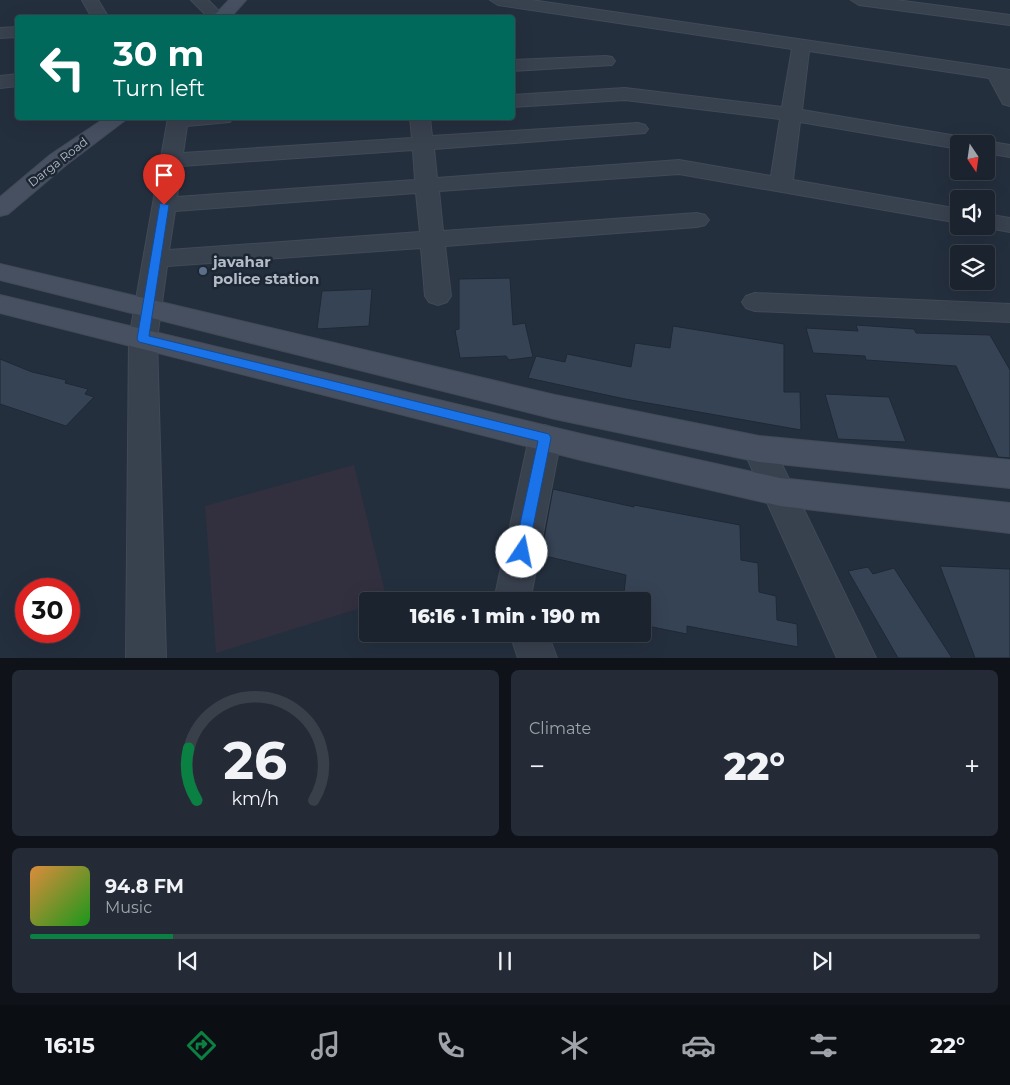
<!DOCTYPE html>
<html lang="en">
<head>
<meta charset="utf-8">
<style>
  body { margin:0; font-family:Montserrat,sans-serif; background:#242b36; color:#f1f3f6; height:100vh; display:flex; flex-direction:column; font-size:19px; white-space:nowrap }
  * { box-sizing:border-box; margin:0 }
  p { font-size:16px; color:#a0a4aa }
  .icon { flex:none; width:28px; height:28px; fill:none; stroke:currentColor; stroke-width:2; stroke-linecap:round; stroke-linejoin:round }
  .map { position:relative; height:658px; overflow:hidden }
  .panel { display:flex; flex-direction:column; gap:12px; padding:12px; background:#0f1319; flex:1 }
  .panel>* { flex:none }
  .hud { position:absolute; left:15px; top:15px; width:500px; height:105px; border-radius:5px; box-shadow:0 5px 20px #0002,0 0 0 1px #39404a; background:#00695c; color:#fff; overflow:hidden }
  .needle { width:32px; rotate:167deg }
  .fabs { position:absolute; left:950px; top:135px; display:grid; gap:10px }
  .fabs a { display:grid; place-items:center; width:45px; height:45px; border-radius:5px; background:#1b232e; box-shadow:0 5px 20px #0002,0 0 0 1px #39404a; font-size:25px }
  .speed { position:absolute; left:15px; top:578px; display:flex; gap:10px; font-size:25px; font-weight:700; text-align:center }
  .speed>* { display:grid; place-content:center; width:65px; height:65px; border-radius:50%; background:#1b232e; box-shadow:0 5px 20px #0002,0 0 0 1px #39404a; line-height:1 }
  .speed .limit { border:8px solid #d22; background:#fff; color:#111 }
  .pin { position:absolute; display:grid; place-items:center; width:42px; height:42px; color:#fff; margin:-51px -21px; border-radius:50% 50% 50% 0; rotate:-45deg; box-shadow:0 0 5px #0007 }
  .pin .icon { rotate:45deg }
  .me { position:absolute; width:55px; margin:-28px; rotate:11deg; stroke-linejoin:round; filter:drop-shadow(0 0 4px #0008) }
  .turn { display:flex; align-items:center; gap:18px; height:105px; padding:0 15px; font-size:22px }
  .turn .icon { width:65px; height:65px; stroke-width:2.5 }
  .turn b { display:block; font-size:35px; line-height:42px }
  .big { font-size:38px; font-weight:800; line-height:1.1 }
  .panel .widget { flex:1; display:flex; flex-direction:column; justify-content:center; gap:8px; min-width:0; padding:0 18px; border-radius:8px; background:#242b36 }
  .panel .dial { align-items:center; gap:0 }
  .dial svg { height:130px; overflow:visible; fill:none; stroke:#39404a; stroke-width:7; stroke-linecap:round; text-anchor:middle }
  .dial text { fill:#f1f3f6; stroke:none }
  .song { display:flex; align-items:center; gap:15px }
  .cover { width:60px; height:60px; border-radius:8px; background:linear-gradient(135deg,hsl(30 70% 55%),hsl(120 70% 35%)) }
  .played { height:5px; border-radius:2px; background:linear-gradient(90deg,#0b8043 15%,#39404a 15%) }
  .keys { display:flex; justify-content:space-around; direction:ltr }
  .heat { display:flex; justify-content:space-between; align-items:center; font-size:28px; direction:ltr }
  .panel .tiles { flex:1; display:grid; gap:12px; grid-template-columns:1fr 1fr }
  .widget:last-child { grid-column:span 2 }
  .trip { position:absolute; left:359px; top:592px; width:292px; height:50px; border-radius:5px; background:#1b232e; box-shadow:0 5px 20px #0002,0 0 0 1px #39404a; font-weight:800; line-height:50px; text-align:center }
  .dock { display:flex; height:80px; justify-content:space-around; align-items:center; background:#0b0e12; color:#a0a4aa }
  .dock .icon { width:35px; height:35px }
  .dock .on { color:#0b8043 }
  .dock b { font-size:22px; color:#f1f3f6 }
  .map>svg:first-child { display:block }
  .medical { fill:#32303f }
  .building { fill:#364354; stroke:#1f2835 }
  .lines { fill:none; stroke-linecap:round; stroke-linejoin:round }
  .street-casing { stroke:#414a57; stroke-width:2 }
  .secondary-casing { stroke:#414a57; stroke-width:2 }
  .street { fill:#38414e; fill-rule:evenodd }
  .secondary { fill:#465061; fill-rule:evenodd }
  .route { fill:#1a73e8; stroke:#114b97 }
  .service-dot { fill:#5c6f8a; stroke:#1d2633; stroke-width:2 }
  .labels { text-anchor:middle; stroke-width:5; stroke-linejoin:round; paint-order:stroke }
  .far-street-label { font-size:12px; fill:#b4bcc9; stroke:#1d2633 }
  .poi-label { font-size:15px; font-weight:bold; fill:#b4bcc9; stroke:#1d2633; text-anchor:start }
</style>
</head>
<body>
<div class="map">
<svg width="1010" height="658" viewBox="0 0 1010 658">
  <rect width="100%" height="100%" fill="#242f3e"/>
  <path class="medical" d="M354,465L387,600L368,601L367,606L216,653L205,506Z"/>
  <path class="building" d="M510,278L513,325L525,323L533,357L509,360L506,356L460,358L455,330L459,329V279Z
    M372,289L369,326L317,329L322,291Z
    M856,325L914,329L916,333L990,335L1010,370V458L998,457L956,366L866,360L865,356L813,353L806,328L858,331Z
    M673,326L784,344V392H800L801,430L625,399L528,378L536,356L565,362L567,354L631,367L635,343L670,348Z
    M0,359L32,372L66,380L65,383L88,389L85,394L94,397L66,426L0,404Z
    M825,394L889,397L906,442L838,439Z
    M553,489L634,507V505L740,525L741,560L758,563L759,592L776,596L777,620L797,624L798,647L687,626V634L642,625V601H623L626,575L541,555Z
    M940,566L1010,569V658H975Z
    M868,567L873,574L894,568L952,658H898L848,571Z"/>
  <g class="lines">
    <defs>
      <path id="street" d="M82,0H98L109,18H92Z
        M191,0H208L219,11L211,16L205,14Z
        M490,0H531L1010,70V106L1003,104L989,78L809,51L802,110L969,138L979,143L986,141L1010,145V157L986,153V144H959V149L800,122L793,180L959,209V223L679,174L439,191L443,231L697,213L705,215L709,220L705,225L697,227L445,246L451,296L447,302L438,305L429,302L425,296L421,248L167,266L157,339L166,658H126L129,339L168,118H233L230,122L187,126L183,153L412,138L410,118H430L432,136L638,123L645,125L648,129L645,133L434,149L437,178L679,160L771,176L780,119L625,100L512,107V95L625,88L782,107L792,49L498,5ZM413,150L415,180L177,197L181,166ZM416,193L420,232L169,250L175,211Z
        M851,0H896L1010,15V25L859,5Z
        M18,27V37L0,38V28Z
        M606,56L612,57L615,61L612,65L512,71V60Z
        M18,74V86L0,88V76Z
        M986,214L1010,218V232L978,226H986Z
        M755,293L1010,304V322L755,311L746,308L742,302L746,296Z
        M545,425L556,429L561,438L532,591L537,601H500L496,591L529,438L534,429Z
        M759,436L770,440L876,658H837L743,449L748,440Z
        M510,634H548L557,658H518Z"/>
      <path id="secondary" d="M229,0H246L230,18H212Z
        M105,118H128L66,165L8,214L0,216V197L50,155Z
        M0,264L555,395L759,436L1010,460V488L759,462L555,419L0,280Z
        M0,295L581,434L780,478L1010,503V533L780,506L581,460L0,313Z"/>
    </defs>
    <use href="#street" class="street-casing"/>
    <use href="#secondary" class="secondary-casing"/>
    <use href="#street" class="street"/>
    <use href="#secondary" class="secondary"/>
  </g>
  <path class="route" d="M160,203L169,205L149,336L549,434L551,438L527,557L522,559L516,557L514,552L538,441L139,342L137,339Z"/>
  <circle class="service-dot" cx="203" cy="271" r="5"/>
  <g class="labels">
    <g class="far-street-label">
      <text transform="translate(58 162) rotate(-38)" y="4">Darga Road</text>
    </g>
    <g class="poi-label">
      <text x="213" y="267">javahar<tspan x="213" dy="17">police station</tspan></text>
    </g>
  </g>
</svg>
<div class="fabs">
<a><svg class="needle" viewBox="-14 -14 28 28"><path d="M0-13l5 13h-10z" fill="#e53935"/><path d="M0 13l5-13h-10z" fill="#a0a4aa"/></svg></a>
<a><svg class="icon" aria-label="sound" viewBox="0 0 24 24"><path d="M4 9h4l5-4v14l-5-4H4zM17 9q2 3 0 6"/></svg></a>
<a><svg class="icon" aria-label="layers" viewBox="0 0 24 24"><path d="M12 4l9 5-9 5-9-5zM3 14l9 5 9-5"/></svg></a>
</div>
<div class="speed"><div class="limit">30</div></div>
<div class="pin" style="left:164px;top:205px;background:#d93025"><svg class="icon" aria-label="arrive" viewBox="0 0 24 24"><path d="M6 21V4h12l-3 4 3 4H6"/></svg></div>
<svg class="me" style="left:522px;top:552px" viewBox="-20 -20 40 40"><circle r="19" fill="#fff"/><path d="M0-13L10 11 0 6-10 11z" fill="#1a73e8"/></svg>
<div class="trip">16:16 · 1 min · 190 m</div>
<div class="hud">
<div class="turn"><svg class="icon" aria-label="left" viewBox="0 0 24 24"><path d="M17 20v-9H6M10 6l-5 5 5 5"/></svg><div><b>30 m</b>Turn left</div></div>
</div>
</div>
<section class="panel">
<div class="tiles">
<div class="widget dial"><svg viewBox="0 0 100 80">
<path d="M14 69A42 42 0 1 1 86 69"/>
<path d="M14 69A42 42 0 0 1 9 37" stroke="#0b8043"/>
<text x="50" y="56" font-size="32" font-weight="700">26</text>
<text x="50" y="72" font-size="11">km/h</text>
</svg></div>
<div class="widget"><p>Climate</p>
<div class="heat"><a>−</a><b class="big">22°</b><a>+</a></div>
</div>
<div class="widget">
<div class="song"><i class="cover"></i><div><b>94.8 FM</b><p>Music</p></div></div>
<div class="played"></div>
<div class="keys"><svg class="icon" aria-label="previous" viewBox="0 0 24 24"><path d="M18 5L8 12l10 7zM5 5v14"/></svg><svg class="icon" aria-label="pause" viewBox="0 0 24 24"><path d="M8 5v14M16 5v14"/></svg><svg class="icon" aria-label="next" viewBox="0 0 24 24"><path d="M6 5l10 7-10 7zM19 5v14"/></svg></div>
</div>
</div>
</section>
<nav class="dock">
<b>16:15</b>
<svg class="icon on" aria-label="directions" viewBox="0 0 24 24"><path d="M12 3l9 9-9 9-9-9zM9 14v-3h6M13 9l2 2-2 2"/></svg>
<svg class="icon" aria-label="music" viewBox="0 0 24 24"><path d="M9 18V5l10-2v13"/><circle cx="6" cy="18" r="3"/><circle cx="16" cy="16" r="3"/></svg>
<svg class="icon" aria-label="phone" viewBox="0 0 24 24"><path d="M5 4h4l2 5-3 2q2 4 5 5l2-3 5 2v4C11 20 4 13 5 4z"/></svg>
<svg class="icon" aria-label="climate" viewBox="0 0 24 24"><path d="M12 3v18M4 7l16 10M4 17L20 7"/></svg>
<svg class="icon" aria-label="car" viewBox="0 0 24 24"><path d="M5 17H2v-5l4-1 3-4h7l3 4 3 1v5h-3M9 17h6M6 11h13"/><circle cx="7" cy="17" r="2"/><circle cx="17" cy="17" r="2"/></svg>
<svg class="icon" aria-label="filters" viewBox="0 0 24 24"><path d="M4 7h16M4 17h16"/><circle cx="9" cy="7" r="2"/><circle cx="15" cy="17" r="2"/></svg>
<b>22°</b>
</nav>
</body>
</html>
